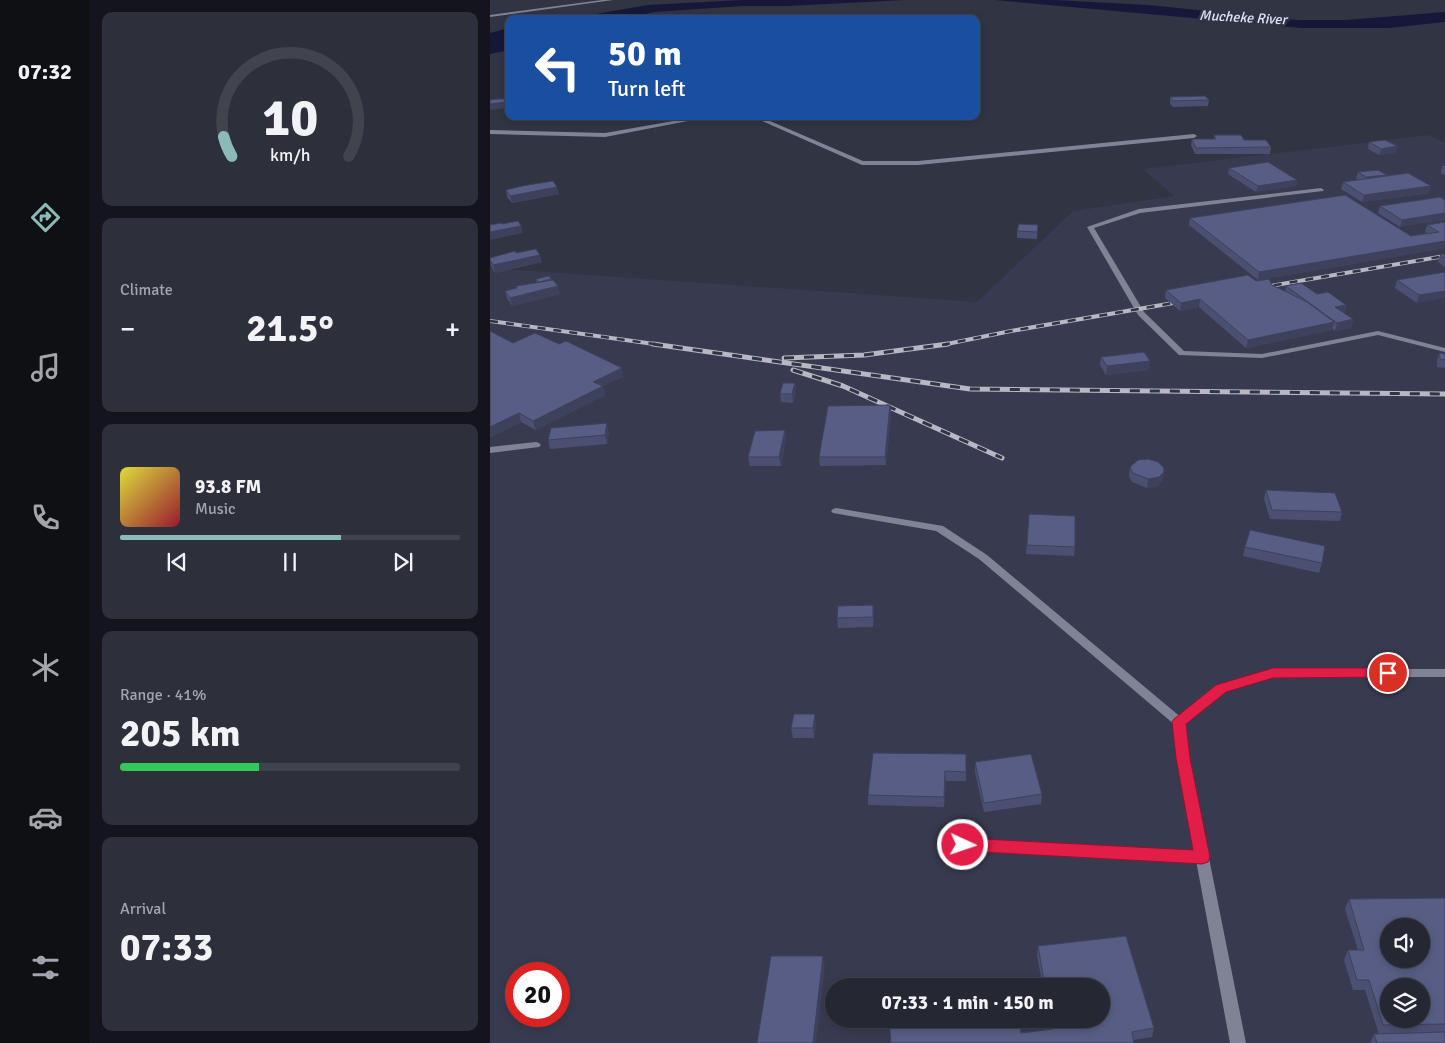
<!DOCTYPE html>
<html lang="en">
<head>
<meta charset="utf-8">
<style>
  body { margin:0; font-family:Signika,sans-serif; background:#2d2f3a; color:#f1f3f6; height:100vh; display:flex; flex-direction:column; font-size:19px; white-space:nowrap }
  * { box-sizing:border-box; margin:0 }
  p { font-size:16px; color:#a3a5ac }
  .icon { flex:none; width:28px; height:28px; fill:none; stroke:currentColor; stroke-width:2; stroke-linecap:round; stroke-linejoin:round }
  .map { position:relative; flex:1; overflow:hidden }
  .sheet { display:flex; flex-direction:column; gap:12px; padding:12px; background:#14151c; width:400px }
  .sheet>* { flex:none }
  .top-card { position:absolute; left:15px; top:15px; width:475px; height:105px; border-radius:10px; box-shadow:0 2px 8px #0003,0 0 0 1px #42444d; background:#1a4fa0; color:#fff; overflow:hidden }
  .buttons { position:absolute; left:890px; top:918px; display:grid; gap:10px }
  .buttons a { display:grid; place-items:center; width:50px; height:50px; border-radius:50%; background:#252732; box-shadow:0 2px 8px #0003,0 0 0 1px #42444d; font-size:25px }
  .speed { position:absolute; left:15px; top:962px; display:flex; gap:10px; font-size:25px; font-weight:700; text-align:center }
  .speed>* { display:grid; place-content:center; width:65px; height:65px; border-radius:50%; background:#252732; box-shadow:0 2px 8px #0003,0 0 0 1px #42444d; line-height:1 }
  .speed .limit { border:8px solid #d22; background:#fff; color:#111 }
  .pin { position:absolute; display:grid; place-items:center; width:42px; height:42px; color:#fff; margin:-21px; border:2px solid #fff; border-radius:50%; box-shadow:0 1px 5px #0007 }
  .me { position:absolute; width:55px; margin:-28px; rotate:93deg; stroke-linejoin:round; filter:drop-shadow(0 0 4px #0008) }
  .turn { display:flex; align-items:center; gap:18px; height:105px; padding:0 20px; font-size:22px }
  .turn .icon { width:65px; height:65px; stroke-width:2.5 }
  .turn b { display:block; font-size:35px; line-height:42px }
  .big { font-size:38px; font-weight:700; line-height:1.1 }
  .sheet .card { flex:1; display:flex; flex-direction:column; justify-content:center; gap:8px; min-width:0; padding:0 18px; border-radius:10px; background:#2d2f3a }
  .sheet .dial { align-items:center; gap:0 }
  .dial svg { height:130px; overflow:visible; fill:none; stroke:#42444d; stroke-width:7; stroke-linecap:round; text-anchor:middle }
  .dial text { fill:#f1f3f6; stroke:none }
  .song { display:flex; align-items:center; gap:15px }
  .cover { width:60px; height:60px; border-radius:8px; background:linear-gradient(135deg,hsl(60 70% 55%),hsl(350 70% 35%)) }
  .played { height:5px; border-radius:2px; background:linear-gradient(90deg,#8bbbb9 65%,#42444d 65%) }
  .keys { display:flex; justify-content:space-around; direction:ltr }
  .heat { display:flex; justify-content:space-between; align-items:center; font-size:28px; direction:ltr }
  .charge { height:8px; border-radius:4px; background:linear-gradient(90deg,#34c759 41%,#42444d 0) }
  .trip { position:absolute; left:335px; top:978px; width:285px; height:50px; border-radius:25px; background:#252732; box-shadow:0 2px 8px #0003,0 0 0 1px #42444d; font-weight:700; line-height:50px; text-align:center }
  main { display:flex; flex:1; min-height:0 }
  .menu { display:flex; flex-direction:column; width:90px; justify-content:space-around; align-items:center; background:#0f1014; color:#a3a5ac }
  .menu .icon { width:35px; height:35px }
  .menu .selected { color:#8bbbb9 }
  .menu b { font-size:22px; color:#f1f3f6 }
  .map>svg:first-child { display:block }
  .built { fill:#383b50; fill-rule:evenodd }
  .water { fill:#16183a }
  .lines { fill:none; stroke-linecap:round; stroke-linejoin:round }
  .river { fill:#16183a; fill-rule:evenodd }
  .service { fill:#808396; fill-rule:evenodd }
  .minor { fill:#808396; fill-rule:evenodd }
  .rail-far1-casing { stroke:#b6b8c4; stroke-width:4 }
  .rail-casing { stroke:#b6b8c4; stroke-width:5 }
  .rail-far1 { stroke:#313443; stroke-width:2.5; stroke-dasharray:8; stroke-linecap:butt }
  .rail { stroke:#313443; stroke-width:3; stroke-dasharray:10; stroke-linecap:butt }
  .wall { fill:#4b5072 }
  .shaded-wall { fill:#3d415c }
  .building { fill:#575d84; stroke:#3d415c; fill-rule:evenodd }
  .route { fill:#e11d48; stroke:#92132f }
  .labels { text-anchor:middle; stroke-width:5; stroke-linejoin:round; paint-order:stroke }
  .far-water-label { font-size:14px; font-style:italic; fill:#dee3fe; stroke:#313443 }
</style>
</head>
<body>
<main>
<nav class="menu">
<b>07:32</b>
<svg class="icon selected" aria-label="directions" viewBox="0 0 24 24"><path d="M12 3l9 9-9 9-9-9zM9 14v-3h6M13 9l2 2-2 2"/></svg>
<svg class="icon" aria-label="music" viewBox="0 0 24 24"><path d="M9 18V5l10-2v13"/><circle cx="6" cy="18" r="3"/><circle cx="16" cy="16" r="3"/></svg>
<svg class="icon" aria-label="phone" viewBox="0 0 24 24"><path d="M5 4h4l2 5-3 2q2 4 5 5l2-3 5 2v4C11 20 4 13 5 4z"/></svg>
<svg class="icon" aria-label="climate" viewBox="0 0 24 24"><path d="M12 3v18M4 7l16 10M4 17L20 7"/></svg>
<svg class="icon" aria-label="car" viewBox="0 0 24 24"><path d="M5 17H2v-5l4-1 3-4h7l3 4 3 1v5h-3M9 17h6M6 11h13"/><circle cx="7" cy="17" r="2"/><circle cx="17" cy="17" r="2"/></svg>
<svg class="icon" aria-label="filters" viewBox="0 0 24 24"><path d="M4 7h16M4 17h16"/><circle cx="9" cy="7" r="2"/><circle cx="15" cy="17" r="2"/></svg>
</nav>
<section class="sheet">
<div class="card dial"><svg viewBox="0 0 100 80">
<path d="M14 69A42 42 0 1 1 86 69"/>
<path d="M14 69A42 42 0 0 1 9 57" stroke="#8bbbb9"/>
<text x="50" y="56" font-size="32" font-weight="700">10</text>
<text x="50" y="72" font-size="11">km/h</text>
</svg></div>
<div class="card"><p>Climate</p>
<div class="heat"><a>−</a><b class="big">21.5°</b><a>+</a></div>
</div>
<div class="card">
<div class="song"><i class="cover"></i><div><b>93.8 FM</b><p>Music</p></div></div>
<div class="played"></div>
<div class="keys"><svg class="icon" aria-label="previous" viewBox="0 0 24 24"><path d="M18 5L8 12l10 7zM5 5v14"/></svg><svg class="icon" aria-label="pause" viewBox="0 0 24 24"><path d="M8 5v14M16 5v14"/></svg><svg class="icon" aria-label="next" viewBox="0 0 24 24"><path d="M6 5l10 7-10 7zM19 5v14"/></svg></div>
</div>
<div class="card"><p>Range · 41%</p><b class="big">205 km</b><div class="charge"></div></div>
<div class="card"><p>Arrival</p><b class="big">07:33</b></div>
</section>
<div class="map">
<svg width="955" height="1043" viewBox="0 0 955 1043">
  <rect width="100%" height="100%" fill="#313443"/>
  <path class="built" d="M939,135L955,143V1043H0V268L487,302L583,211L684,196L653,169ZM899,926H931V959H899ZM26,974H69V1016H26ZM344,986H611V1019H344ZM899,986H931V1019H899Z"/>
  <path class="water" d="M251,0H415L296,6H253L164,12L133,19H77L158,5Z
    M505,0H564L658,5L808,20H856L955,12V22L899,28H811Z
    M19,35V50L0,54V40Z"/>
  <g class="lines">
    <path class="river" d="M19,28V38L0,43V33Z"/>
    <path class="service" d="M212,116H224L115,137L0,134V130L115,133Z
      M240,116L273,118L373,161H428L704,134L707,136L704,138L428,165H372L270,120Z
      M831,188L834,190L833,191L650,213L604,228L654,312L694,351L772,354L888,331L955,348V352L888,335L772,358L689,355L648,315L597,227L649,209Z
      M46,442L49,443L51,445L49,447L0,453V447Z
      M346,508L453,526L497,555L693,719L695,722L693,725L689,727L685,725L489,559L446,531L343,513L341,511L343,509Z
      M473,839L712,851L717,853L719,857L717,861L712,863L473,851L468,849L466,845L468,841Z"/>
    <path class="minor" d="M112,0H123L0,17V15Z
      M783,669H955V677H783L735,691L695,724L699,758L756,1043H740L687,758L683,722L685,719L727,685Z"/>
    <defs>
      <path id="rail-far1" d="M768,288L955,256
        M0,321L171,345
        M452,345L521,331L695,301"/>
      <path id="rail" d="M163,344L480,389L955,394
        M294,358L374,355L458,344
        M303,370L353,386L512,458"/>
    </defs>
    <use href="#rail-far1" class="rail-far1-casing"/>
    <use href="#rail" class="rail-casing"/>
    <use href="#rail-far1" class="rail-far1"/>
    <use href="#rail" class="rail"/>
  </g>
  <path class="wall" d="M680,97L719,100L718,106L683,107L680,104Z
    M724,135L754,140L781,147L780,154H705L701,145L702,139H724Z
    M879,142L907,146L905,153L889,155L878,149Z
    M952,166H955V175L951,173Z
    M739,168L807,180L806,186L766,192L738,174Z
    M868,172L896,176L939,193L872,202L851,189L853,182L868,180L866,179Z
    M16,190L69,194L22,203L17,197Z
    M950,197L910,227L888,213L890,206Z
    M700,218L921,236L937,233L935,232L937,225L955,222V248L768,280L699,225Z
    M548,225L547,239L527,238V231Z
    M26,253L52,262L5,273L1,266L0,258Z
    M955,254V267L948,262L950,255Z
    M955,272L927,303L905,288L907,280Z
    M46,279H61L70,294L22,306L17,298L15,291L47,283Z
    M766,281L782,285L795,292L796,286L827,294L856,305L855,312L853,313L863,319L861,328L845,331L842,329V330L756,348L709,307L690,311L675,298L676,290Z
    M0,331L23,343L133,376L113,386L115,395L46,430L31,422L1,437L0,436Z
    M949,353L955,354V368L947,367V361Z
    M611,357L659,370L616,375L610,365Z
    M305,383L306,391L303,403L291,402L290,394Z
    M400,405L401,414L396,465L330,466L329,457Z
    M295,430L296,439L291,466H260L258,457Z
    M119,432L117,444L60,449L58,440Z
    M640,467L673,480L668,486L657,488L642,482L639,476Z
    M776,490L852,512L850,521L780,519L774,499Z
    M539,514L585,547L584,556L536,554Z
    M755,547L832,563L829,573L753,556Z
    M384,615L383,627L348,628L347,618Z
    M326,724L324,738H303L301,728Z
    M476,754V781H456L454,807L378,805V795Z
    M485,762L552,794L551,804L494,812L485,772Z
    M955,898V1043H880L884,1034H889L875,990H863L854,960L858,950H868L855,909L859,899Z
    M636,936L664,1028L662,1037L643,1040L644,1043H401L399,1019H529L531,1033L561,1030L559,1019H611V986H553L547,956L548,946Z"/>
  <path class="shaded-wall" d="M16,102L17,108L0,110V104Z
    M907,146L905,153L889,155L891,149Z
    M897,175L895,182L875,184L876,177Z
    M807,180L806,186L766,192L768,186Z
    M941,186L939,193L872,202L874,195Z
    M67,187L69,194L22,203L20,196Z
    M955,213V220L910,227L912,220Z
    M31,226L33,233L0,240V232Z
    M955,241V248L768,280L769,272Z
    M50,255L52,262L5,273L3,265Z
    M68,286L70,294L22,306L20,298Z
    M955,291V298L927,303L929,295Z
    M710,299L709,307L690,311L691,303Z
    M856,305L855,312L843,315L845,307Z
    M863,319L861,328L845,331L847,323Z
    M844,322L842,330L756,348L758,340Z
    M660,361L659,370L616,375L617,366Z
    M132,368L133,376L113,386L115,395L46,430L43,421L103,382Z
    M305,383L306,391L303,403L302,394Z
    M400,405L401,414L396,465L395,457Z
    M29,413L31,422L1,437L0,434V427Z
    M117,423L119,432L117,444L115,435Z
    M295,430L296,439L291,466L289,457Z
    M674,472L673,480L668,486L657,488L658,479Z
    M383,605L384,615L383,627Z
    M325,714L326,724L324,738L323,728Z
    M455,771L456,781L454,807V797Z
    M333,956L335,966L326,1043H323Z"/>
  <path class="building" d="M715,96L719,100L683,101L680,97Z
    M9,99H15L16,102L0,104V100Z
    M724,135H751L754,140H776L781,147L706,148L702,139H726Z
    M895,140L907,146L891,149L879,142Z
    M778,162L807,180L768,186L739,168Z
    M888,170L897,175L876,177L868,172Z
    M918,173L941,186L874,195L853,182Z
    M63,181L67,187L20,196L16,190L32,186Z
    M855,195L921,236L949,232L937,225L955,222V241L769,272L700,218Z
    M950,197L955,200V213L912,220L890,206Z
    M28,221L31,226L0,232V225L11,223L12,224Z
    M529,224L548,225L547,232L527,231Z
    M46,249L50,255L3,265L0,260V258L25,251L26,253Z
    M955,254V258L950,255Z
    M955,272V291L929,295L907,280Z
    M758,275L766,281L779,279L782,285L817,302L844,322L758,340L710,299L691,303L676,290Z
    M59,276L61,279L49,282L46,279Z
    M63,280L68,286L20,298L15,291L27,288L26,286Z
    M811,283L827,294L838,292L856,305L845,307L863,319L847,323L796,286Z
    M0,331L23,343L45,333L69,344L76,341L132,368L103,382L113,386L43,421L29,413L0,427Z
    M654,352L660,361L617,366L611,357Z
    M949,353L955,354V360L950,359Z
    M293,383H305L302,394H290Z
    M400,405L395,457H329L338,406Z
    M117,423L115,435L58,440L61,428Z
    M295,430L289,457H258L265,431Z
    M658,459L668,462L674,468V472L669,477L658,479L643,473L640,467L648,460Z
    M776,490L845,493L852,512L782,510Z
    M539,514L585,516V547L537,545Z
    M760,530L835,546L832,563L755,547Z
    M383,605V617L347,618L348,606Z
    M304,714H325L323,728H301Z
    M383,753L476,754V772L455,771L454,797L378,795Z
    M541,754L552,794L494,803L485,762Z
    M955,898V1024L893,1025L879,980H867L858,950H874L859,899ZM899,926H931V959H899ZM899,986H931V1019H899Z
    M636,936L664,1028L642,1032L644,1043H401L399,1019H529L531,1033L563,1029L561,1019H611V986H555L548,946Z
    M281,956H333L323,1043H267Z
    M955,1032V1043H887L884,1034Z"/>
  <path class="route" d="M783,668H898L902,669L904,673L902,676L898,677L783,678L736,692L696,724L700,758L720,857L718,862L712,864L473,851L467,849L465,845L467,840L473,838L703,850L686,758L682,722L684,719L726,685Z"/>
  <g class="labels">
    <g class="far-water-label">
      <text transform="translate(753 17) rotate(3)" y="5">Mucheke River</text>
    </g>
  </g>
</svg>
<div class="buttons">
<a><svg class="icon" aria-label="sound" viewBox="0 0 24 24"><path d="M4 9h4l5-4v14l-5-4H4zM17 9q2 3 0 6"/></svg></a>
<a><svg class="icon" aria-label="layers" viewBox="0 0 24 24"><path d="M12 4l9 5-9 5-9-5zM3 14l9 5 9-5"/></svg></a>
</div>
<div class="speed"><div class="limit">20</div></div>
<div class="pin" style="left:898px;top:673px;background:#d93025"><svg class="icon" aria-label="arrive" viewBox="0 0 24 24"><path d="M6 21V4h12l-3 4 3 4H6"/></svg></div>
<svg class="me" style="left:473px;top:845px" viewBox="-20 -20 40 40"><circle r="17" fill="#e11d48" stroke="#fff" stroke-width="3"/><path d="M0-11L8 9 0 5-8 9z" fill="#fff"/></svg>
<div class="trip">07:33 · 1 min · 150 m</div>
<div class="top-card">
<div class="turn"><svg class="icon" aria-label="left" viewBox="0 0 24 24"><path d="M17 20v-9H6M10 6l-5 5 5 5"/></svg><div><b>50 m</b>Turn left</div></div>
</div>
</div>
</main>
</body>
</html>
